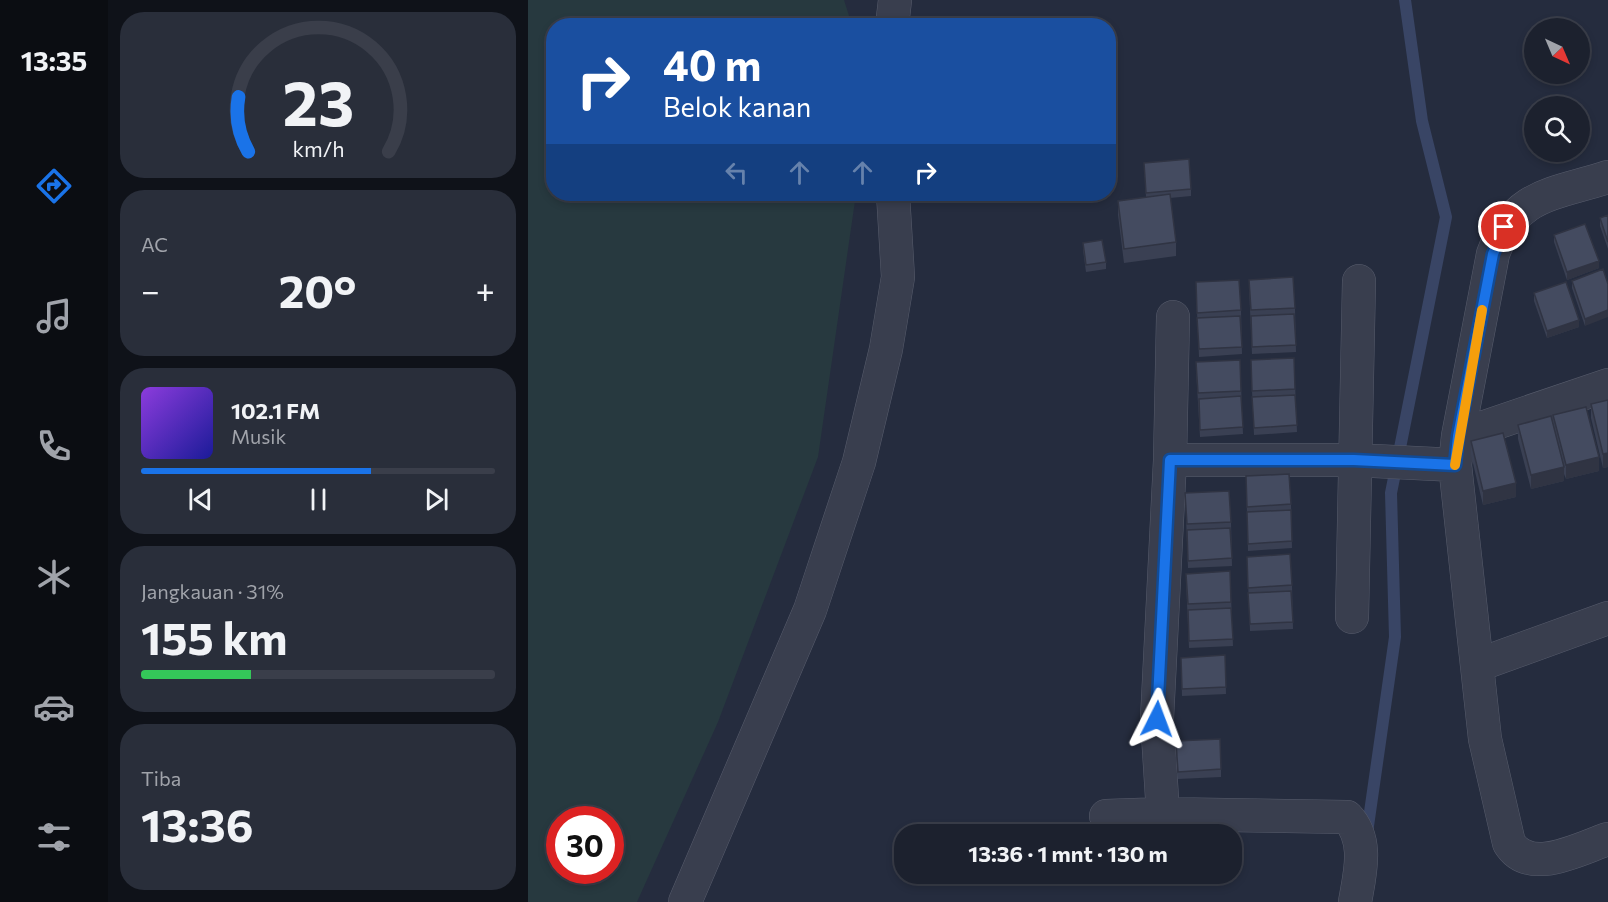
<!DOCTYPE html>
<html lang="id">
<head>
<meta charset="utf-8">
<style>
  body { margin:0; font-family:Commissioner,sans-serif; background:#292e3a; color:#f1f3f6; height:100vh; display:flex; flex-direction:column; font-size:22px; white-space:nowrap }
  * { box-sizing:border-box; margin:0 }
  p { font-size:20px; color:#a0a3aa }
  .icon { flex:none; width:33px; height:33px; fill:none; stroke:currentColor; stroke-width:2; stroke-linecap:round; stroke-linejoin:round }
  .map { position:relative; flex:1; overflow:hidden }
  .drawer { display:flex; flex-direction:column; gap:12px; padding:12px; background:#0f1219; width:420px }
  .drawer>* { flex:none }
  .hud { position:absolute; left:18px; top:18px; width:570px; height:183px; border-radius:24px; box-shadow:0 3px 9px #0003,0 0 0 2px #3a3e4a; background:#1a4fa0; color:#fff; overflow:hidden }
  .needle { width:39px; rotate:136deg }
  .buttons { position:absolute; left:996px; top:18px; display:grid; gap:12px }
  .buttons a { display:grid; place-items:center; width:66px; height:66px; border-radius:50%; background:#1c212e; box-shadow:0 3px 9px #0003,0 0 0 2px #3a3e4a; font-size:30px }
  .speed { position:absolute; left:18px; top:806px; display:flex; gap:12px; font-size:30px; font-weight:700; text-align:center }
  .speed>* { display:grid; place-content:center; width:78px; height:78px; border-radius:50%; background:#1c212e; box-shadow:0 3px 9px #0003,0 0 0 2px #3a3e4a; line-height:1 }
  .speed .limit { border:9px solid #d22; background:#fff; color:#111 }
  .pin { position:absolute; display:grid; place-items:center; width:51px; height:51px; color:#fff; margin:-26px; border:3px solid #fff; border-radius:50%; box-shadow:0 2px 6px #0007 }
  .me { position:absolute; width:66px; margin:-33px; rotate:3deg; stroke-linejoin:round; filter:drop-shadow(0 0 4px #0008) }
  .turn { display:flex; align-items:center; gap:21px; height:126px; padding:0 18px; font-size:27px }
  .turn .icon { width:78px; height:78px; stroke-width:2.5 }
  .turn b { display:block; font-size:42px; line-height:51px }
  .lanes { display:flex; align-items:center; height:57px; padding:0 18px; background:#0003; justify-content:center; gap:30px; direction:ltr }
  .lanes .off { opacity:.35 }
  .big { font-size:45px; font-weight:700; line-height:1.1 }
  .drawer .tile { flex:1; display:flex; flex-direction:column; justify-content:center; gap:9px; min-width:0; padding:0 21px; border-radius:24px; background:#292e3a }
  .drawer .dial { align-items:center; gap:0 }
  .dial svg { height:156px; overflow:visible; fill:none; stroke:#3a3e4a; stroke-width:7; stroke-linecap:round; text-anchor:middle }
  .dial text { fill:#f1f3f6; stroke:none }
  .song { display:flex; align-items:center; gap:18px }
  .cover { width:72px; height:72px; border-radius:9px; background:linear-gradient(135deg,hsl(270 70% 55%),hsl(240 70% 35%)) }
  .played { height:6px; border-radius:3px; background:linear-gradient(90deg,#1a73e8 65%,#3a3e4a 65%) }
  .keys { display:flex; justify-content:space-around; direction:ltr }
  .heat { display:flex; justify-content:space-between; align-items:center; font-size:33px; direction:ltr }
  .charge { height:9px; border-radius:4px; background:linear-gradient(90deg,#34c759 31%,#3a3e4a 0) }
  .trip { position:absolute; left:366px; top:824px; width:348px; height:60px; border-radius:24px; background:#1c212e; box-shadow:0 3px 9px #0003,0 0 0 2px #3a3e4a; font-weight:700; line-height:60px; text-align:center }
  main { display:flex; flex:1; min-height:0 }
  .tabs { display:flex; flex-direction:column; width:108px; justify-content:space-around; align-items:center; background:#0b0d12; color:#a0a3aa }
  .tabs .icon { width:42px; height:42px }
  .tabs .current { color:#1a73e8 }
  .tabs b { font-size:27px; color:#f1f3f6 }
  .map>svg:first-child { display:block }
  .green { fill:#27393f; fill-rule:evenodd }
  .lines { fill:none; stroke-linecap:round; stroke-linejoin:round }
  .stream { stroke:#394565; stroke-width:12 }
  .minor-casing { stroke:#575c6c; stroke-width:34 }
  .minor { stroke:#393e4e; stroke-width:33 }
  .wall { fill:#3a4053 }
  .shaded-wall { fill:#303443 }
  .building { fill:#444b60; stroke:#303443; stroke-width:1.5 }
  .route-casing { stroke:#114b97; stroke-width:15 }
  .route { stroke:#1a73e8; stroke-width:10 }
  .slow { stroke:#f59e0b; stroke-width:10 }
</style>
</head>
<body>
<main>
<nav class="tabs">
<b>13:35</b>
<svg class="icon current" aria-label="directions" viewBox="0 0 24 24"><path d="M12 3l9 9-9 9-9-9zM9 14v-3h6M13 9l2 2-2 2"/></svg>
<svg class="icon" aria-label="music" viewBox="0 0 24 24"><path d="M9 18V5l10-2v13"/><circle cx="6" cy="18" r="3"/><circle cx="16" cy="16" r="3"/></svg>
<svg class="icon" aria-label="phone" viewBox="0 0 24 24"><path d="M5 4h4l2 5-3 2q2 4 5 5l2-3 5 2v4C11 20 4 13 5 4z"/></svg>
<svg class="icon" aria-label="climate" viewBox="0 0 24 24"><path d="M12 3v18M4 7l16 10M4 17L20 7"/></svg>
<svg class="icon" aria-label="car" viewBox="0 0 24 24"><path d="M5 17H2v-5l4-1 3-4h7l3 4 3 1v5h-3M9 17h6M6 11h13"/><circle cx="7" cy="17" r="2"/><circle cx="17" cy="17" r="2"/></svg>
<svg class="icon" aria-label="filters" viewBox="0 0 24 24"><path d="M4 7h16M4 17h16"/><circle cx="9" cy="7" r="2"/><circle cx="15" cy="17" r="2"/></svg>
</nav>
<section class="drawer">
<div class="tile dial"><svg viewBox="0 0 100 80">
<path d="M14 69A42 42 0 1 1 86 69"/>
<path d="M14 69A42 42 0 0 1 9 41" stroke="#1a73e8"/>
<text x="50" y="56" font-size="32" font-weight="700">23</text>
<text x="50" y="72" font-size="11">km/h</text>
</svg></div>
<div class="tile"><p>AC</p>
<div class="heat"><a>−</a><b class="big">20°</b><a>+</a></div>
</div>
<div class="tile">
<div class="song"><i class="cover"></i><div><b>102.1 FM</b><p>Musik</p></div></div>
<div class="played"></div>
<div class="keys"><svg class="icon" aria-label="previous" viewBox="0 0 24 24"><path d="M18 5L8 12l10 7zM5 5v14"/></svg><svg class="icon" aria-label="pause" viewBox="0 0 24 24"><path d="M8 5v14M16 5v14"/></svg><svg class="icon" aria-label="next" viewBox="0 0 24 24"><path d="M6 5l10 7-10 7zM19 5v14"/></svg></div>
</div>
<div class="tile"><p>Jangkauan · 31%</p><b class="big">155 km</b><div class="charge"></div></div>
<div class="tile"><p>Tiba</p><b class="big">13:36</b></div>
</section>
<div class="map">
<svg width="1080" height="902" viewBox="0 0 1080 902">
  <rect width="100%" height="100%" fill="#252c3e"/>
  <path class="green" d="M0,0H316L324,25L26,26V194H328L290,457L190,722L109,902H0ZM32,819H82V870H32Z"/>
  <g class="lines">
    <path class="stream" d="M839,833L867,637L863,493L918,217L894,121L877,0"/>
    <defs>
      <path id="minor" d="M364,26L367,0
        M1080,177C1025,195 987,193 965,254L930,436L927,465L957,739L981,843C1002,877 1052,848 1080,839
        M930,436L1080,385
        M642,460H826L927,465
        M824,617L831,281
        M950,665L1080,618
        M635,814L629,719L642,460L645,317
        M578,816L635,814L819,817C841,840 832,873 827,902
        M157,902L282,610L331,462L358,349L370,277L365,194"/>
    </defs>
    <use href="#minor" class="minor-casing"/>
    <use href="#minor" class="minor"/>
  </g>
  <path class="wall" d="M616,163L663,189V196L642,198L648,242V256L596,263L590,215V201L618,197Z
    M1080,215V249L1072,226V218Z
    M1026,235L1071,268L1039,280L1026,242Z
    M555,243L578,262V269L558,272L555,250Z
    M1044,281L1080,284L1057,326L1044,288Z
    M721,287L767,308L768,352L724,354Z
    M668,289L713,310L714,354L671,357Z
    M1006,293L1051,327L1019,338L1006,301Z
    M766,358L769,432L726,435L723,368Z
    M712,360L715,434L672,437L668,369Z
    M1080,400V467L1075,468L1063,418V404Z
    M1025,415L1071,471L1038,479L1036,474V481L1003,489L990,439V425L1025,423Z
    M943,441L988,497L955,505L943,455Z
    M718,476L763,504L764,548L720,551Z
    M657,493L703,522L704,566L660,568Z
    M719,557L764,585L765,629L722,631Z
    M702,571L705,646L661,648L658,581Z
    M697,655L698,694L654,696L653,658Z
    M648,748L693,769V777L650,779Z"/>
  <path class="shaded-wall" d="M1071,261V268L1039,280V272Z
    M1080,310V317L1057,326V319Z
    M1051,320V327L1019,338V331Z
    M1080,453V467L1075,468V454Z
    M1071,457V471L1038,479V465Z
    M1036,467V481L1003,489V475Z
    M988,483V497L955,505V491Z"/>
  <path class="building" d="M661,159L663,189L618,193L616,163Z
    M642,194L648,242L596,249L590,201Z
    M1080,215V242L1072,218Z
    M1057,224L1071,261L1039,272L1026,235Z
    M574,240L578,262L558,265L555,243Z
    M1075,269L1080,284V310L1057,319L1044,281Z
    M765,277L767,308L723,310L721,280Z
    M711,280L713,310L669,313L668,282Z
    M1038,282L1051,320L1019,331L1006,293Z
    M766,314L768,345L724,347L723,316Z
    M712,316L714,347L671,349L669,318Z
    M766,358L767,389L724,391L723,360Z
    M712,360L713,391L670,393L668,362Z
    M767,395L769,425L726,428L724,397Z
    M713,396L715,427L672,430L671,399Z
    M1080,400V453L1075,454L1063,404Z
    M1058,407L1071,457L1038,465L1025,415Z
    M1023,416L1036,467L1003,475L990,425Z
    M975,433L988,483L955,491L943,441Z
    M761,474L763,504L719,507L718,476Z
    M701,491L703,522L659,524L657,493Z
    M763,510L764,541L720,544L719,512Z
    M702,528L704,558L660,561L659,530Z
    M762,554L764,585L720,588L719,557Z
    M702,571L703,602L660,604L658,574Z
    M763,591L765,622L722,624L720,593Z
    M703,608L705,639L661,641L660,610Z
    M697,655L698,687L654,689L653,658Z
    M692,739L693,769L650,772L648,741Z"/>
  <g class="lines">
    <defs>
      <path id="route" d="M629,719L642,460H826L927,465L930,436L965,254L976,227"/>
    </defs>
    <use href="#route" class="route-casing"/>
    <use href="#route" class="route"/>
    <path class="slow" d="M927,465L954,310"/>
  </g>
</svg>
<div class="buttons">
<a><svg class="needle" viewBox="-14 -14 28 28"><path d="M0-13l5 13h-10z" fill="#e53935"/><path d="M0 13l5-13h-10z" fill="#a0a3aa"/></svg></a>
<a><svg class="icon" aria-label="search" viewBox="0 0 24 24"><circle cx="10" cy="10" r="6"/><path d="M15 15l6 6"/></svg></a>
</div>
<div class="speed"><div class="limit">30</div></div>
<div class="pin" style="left:976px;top:227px;background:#d93025"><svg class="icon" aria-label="arrive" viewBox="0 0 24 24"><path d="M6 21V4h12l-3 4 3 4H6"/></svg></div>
<svg class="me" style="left:629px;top:719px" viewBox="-20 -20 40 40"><path d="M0-17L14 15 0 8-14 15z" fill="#1a73e8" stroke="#fff" stroke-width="4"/></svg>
<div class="trip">13:36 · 1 mnt · 130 m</div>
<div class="hud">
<div class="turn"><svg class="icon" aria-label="right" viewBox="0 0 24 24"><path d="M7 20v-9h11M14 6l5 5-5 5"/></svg><div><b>40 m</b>Belok kanan</div></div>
<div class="lanes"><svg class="icon off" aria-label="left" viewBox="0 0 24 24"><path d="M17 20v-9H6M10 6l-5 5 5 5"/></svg><svg class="icon off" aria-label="ahead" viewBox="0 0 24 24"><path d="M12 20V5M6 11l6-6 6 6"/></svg><svg class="icon off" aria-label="ahead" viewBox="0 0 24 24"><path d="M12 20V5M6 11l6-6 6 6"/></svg><svg class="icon" aria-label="right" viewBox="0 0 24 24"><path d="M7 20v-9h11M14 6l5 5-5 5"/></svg></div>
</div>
</div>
</main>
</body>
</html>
